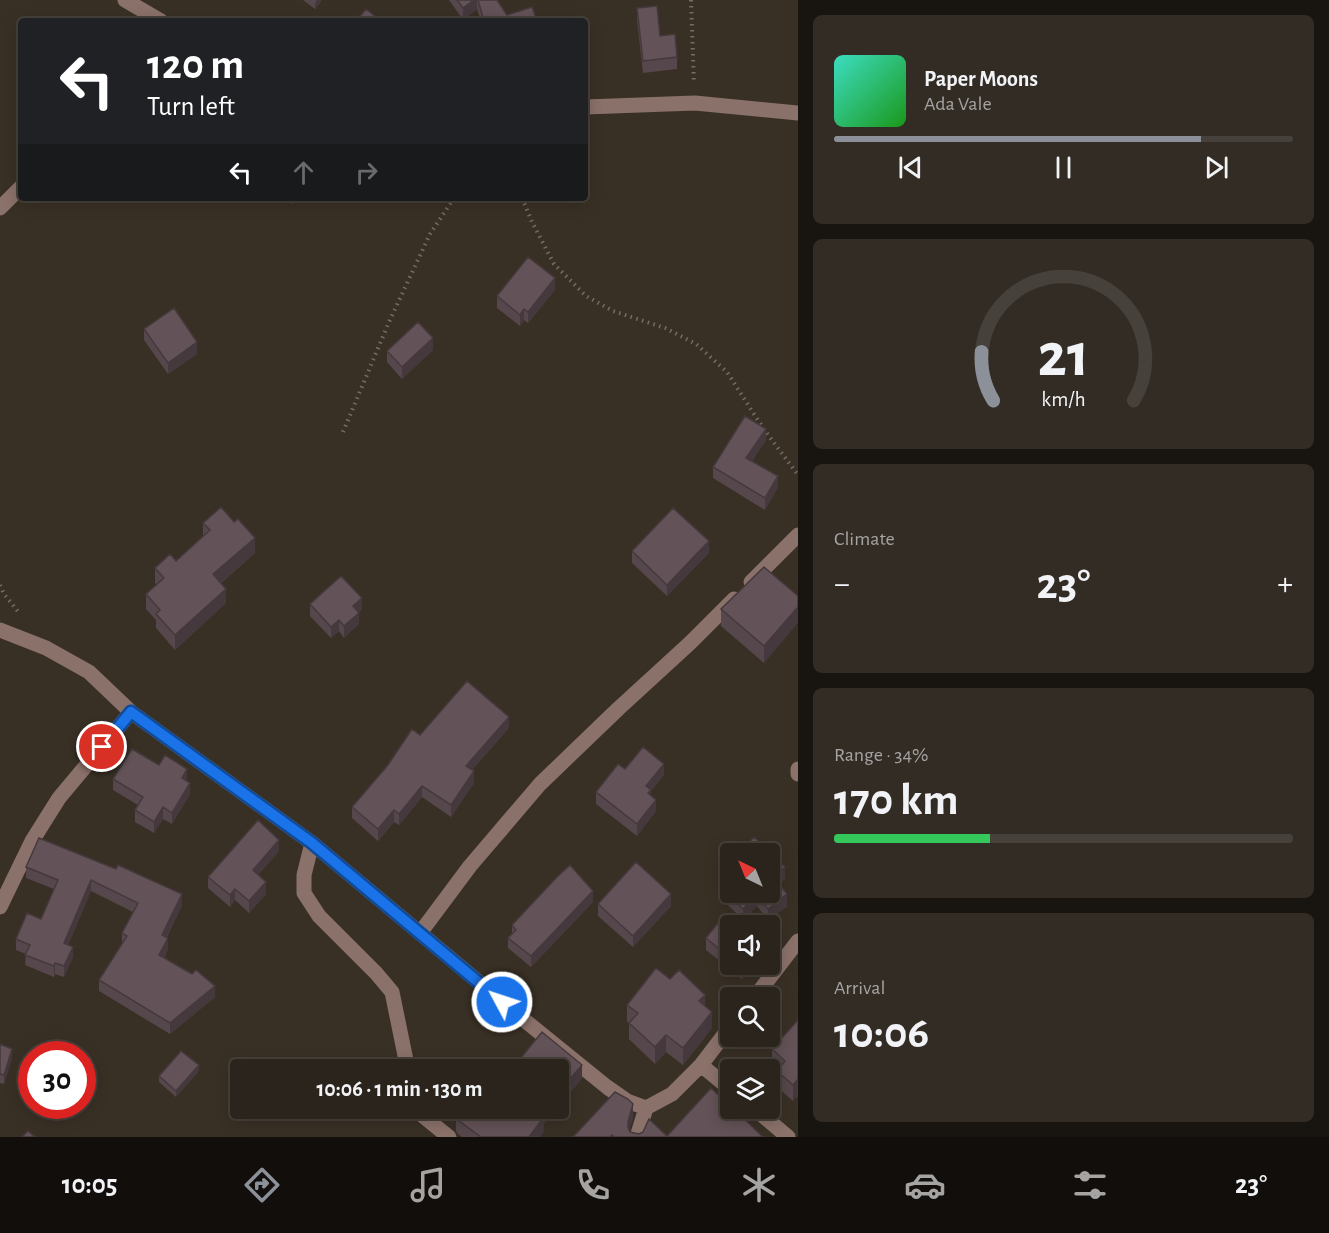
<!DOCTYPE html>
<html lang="en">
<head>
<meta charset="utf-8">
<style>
  body { margin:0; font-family:"Alegreya Sans",sans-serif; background:#332c25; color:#f1f3f6; height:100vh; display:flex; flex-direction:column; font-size:22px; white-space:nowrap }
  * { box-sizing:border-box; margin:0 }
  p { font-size:20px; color:#a6a4a3 }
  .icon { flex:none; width:33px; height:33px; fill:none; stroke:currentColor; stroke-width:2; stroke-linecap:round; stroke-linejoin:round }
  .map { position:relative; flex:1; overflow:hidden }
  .sheet { display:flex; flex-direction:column; gap:15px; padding:15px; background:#18140f; width:531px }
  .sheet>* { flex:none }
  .top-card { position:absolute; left:18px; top:18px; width:570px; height:183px; border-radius:6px; box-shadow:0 3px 15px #0003,0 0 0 2px #47413b; background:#202124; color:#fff; overflow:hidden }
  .needle { width:39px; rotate:317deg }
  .controls { position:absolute; left:720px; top:843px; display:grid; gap:12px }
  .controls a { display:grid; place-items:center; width:60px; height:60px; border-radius:6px; background:#2b241c; box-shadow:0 3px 15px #0003,0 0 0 2px #47413b; font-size:30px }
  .speed { position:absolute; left:18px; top:1041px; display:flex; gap:12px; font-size:30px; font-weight:700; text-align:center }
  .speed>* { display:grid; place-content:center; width:78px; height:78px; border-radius:50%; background:#2b241c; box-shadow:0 3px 15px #0003,0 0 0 2px #47413b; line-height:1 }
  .speed .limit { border:9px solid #d22; background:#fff; color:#111 }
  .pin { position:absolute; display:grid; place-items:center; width:51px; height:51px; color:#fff; margin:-26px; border:3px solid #fff; border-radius:50%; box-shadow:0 2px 6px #0007 }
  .me { position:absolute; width:66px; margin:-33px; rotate:310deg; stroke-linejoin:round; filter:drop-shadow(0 0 4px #0008) }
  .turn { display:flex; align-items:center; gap:21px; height:126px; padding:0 30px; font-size:27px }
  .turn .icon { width:78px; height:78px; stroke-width:2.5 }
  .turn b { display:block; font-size:42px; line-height:51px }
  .lanes { display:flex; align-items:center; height:57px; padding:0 30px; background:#0003; justify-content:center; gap:30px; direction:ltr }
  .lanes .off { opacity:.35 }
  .big { font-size:45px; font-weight:700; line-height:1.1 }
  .sheet .card { flex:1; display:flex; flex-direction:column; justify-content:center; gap:9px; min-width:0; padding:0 21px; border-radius:9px; background:#332c25 }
  .sheet .dial { align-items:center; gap:0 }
  .dial svg { height:156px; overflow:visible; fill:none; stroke:#47413b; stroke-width:7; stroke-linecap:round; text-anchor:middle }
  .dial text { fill:#f1f3f6; stroke:none }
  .song { display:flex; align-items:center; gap:18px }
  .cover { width:72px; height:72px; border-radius:9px; background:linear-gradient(135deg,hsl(170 70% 55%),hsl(120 70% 35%)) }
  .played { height:6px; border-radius:3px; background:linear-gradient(90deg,#8c9099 80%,#47413b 80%) }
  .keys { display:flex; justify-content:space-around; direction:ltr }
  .heat { display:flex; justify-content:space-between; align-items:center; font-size:33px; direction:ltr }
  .charge { height:9px; border-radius:4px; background:linear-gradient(90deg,#34c759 34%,#47413b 0) }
  .trip { position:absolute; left:230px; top:1059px; width:339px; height:60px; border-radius:6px; background:#2b241c; box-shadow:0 3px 15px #0003,0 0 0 2px #47413b; font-weight:700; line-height:60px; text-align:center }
  .tabs { display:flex; height:96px; justify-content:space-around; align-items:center; background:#110e0b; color:#a6a4a3 }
  .tabs .icon { width:42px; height:42px }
  .tabs .selected { color:#8c9099 }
  .tabs b { font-size:27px; color:#f1f3f6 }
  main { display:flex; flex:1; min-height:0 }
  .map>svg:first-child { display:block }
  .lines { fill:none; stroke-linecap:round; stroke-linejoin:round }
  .path { stroke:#756d63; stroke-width:4; stroke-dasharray:1.5 4.5; stroke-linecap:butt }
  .minor { stroke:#8a716a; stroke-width:15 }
  .wall { fill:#55474b }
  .shaded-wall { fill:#45393d }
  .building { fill:#635257; stroke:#45393d; stroke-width:1.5 }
  .route-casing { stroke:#114b97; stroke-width:15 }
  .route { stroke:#1a73e8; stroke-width:10 }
</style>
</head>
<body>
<main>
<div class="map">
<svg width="798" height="1137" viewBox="0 0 798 1137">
  <rect width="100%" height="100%" fill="#393025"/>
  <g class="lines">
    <path class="path" d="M691,0L694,84
      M522,198L532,222L554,264L586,296L613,311L665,328L696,344L727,372L763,428L798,475
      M343,432L389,322L430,234L454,198
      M0,585L4,594L20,614"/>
    <path class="minor" d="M125,0L161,21
      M585,107L695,103L798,113
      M0,208L21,187
      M751,582L798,535
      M0,630L46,648L89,672L131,712L312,843L518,1015L607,1087L627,1101L646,1108L672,1094L701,1065L730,1027
      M798,769V774
      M312,843L304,875V893L319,916L376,973L392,992L408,1070
      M0,907L32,841L59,798L131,712
      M420,933L470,866L540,784L618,709L690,643L734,599
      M754,998L798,941
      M701,1065L730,1089
      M421,1108L423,1116L449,1137
      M754,1108L788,1137
      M637,1137L646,1108"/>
  </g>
  <path class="wall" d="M303,0H322L315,9Z
    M449,0H497L507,15L537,21H481L477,9L463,20Z
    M637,8L677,57V69L643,73L637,20Z
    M283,198H297L293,204Z
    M555,290L528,323L524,320L520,326L497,308V296Z
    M144,329L197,354L168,374L144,340Z
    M433,350L402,379L387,362V351Z
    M766,440L752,461L778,487L765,510L713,478V467Z
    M203,523L255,553L221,583L226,603L175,650L156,628V620L146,609V594L157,585L155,583V568L176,561L203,536Z
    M632,551L709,553L667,596L632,563Z
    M798,596L764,663L721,626V609Z
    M310,604L362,609L359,612V624L344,638L339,631L331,638L310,616Z
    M509,728L472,770L474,783L451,817L422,797L399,825L394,822L378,841L352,818V807L420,735Z
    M159,765L187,781L190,794L172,824L163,819L154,833L135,822V810L138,805L113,790V779Z
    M625,769L664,775L651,791V796L656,811L637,836L596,804V792Z
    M39,838L182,905L167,937L168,949L164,958L215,997L170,1034L99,991V980L122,944V933L133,912L91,891L68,945L73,957L64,977L55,974L54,977L25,965L26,954L16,950V939L41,919L54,889L26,878V867Z
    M279,851L258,875L266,894L249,913L235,900L230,907L208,888V877Z
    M730,861V892L785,879L779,884L787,906L768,921L757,906L743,920L722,899V888L730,880L727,877V865Z
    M593,902L531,967L508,948V938L512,934V925Z
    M598,904L671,906L633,947L598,916Z
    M730,932V964H754L742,979L706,950V938Z
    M627,1005L705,1006L712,1028L683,1065L666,1052L655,1064L629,1039V1023L627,1021Z
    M798,1020L793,1101L777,1087V1070L772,1066V1049Z
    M0,1044L12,1058L4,1084L0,1083Z
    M199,1071L176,1097L159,1082V1076Z
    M87,1103L70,1116L62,1106H82Z
    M456,1116L544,1124V1131L540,1137H462L458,1134L456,1131Z"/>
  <path class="shaded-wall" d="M317,0H322L315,9V3Z
    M474,0H477V9L463,20V8Z
    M293,198H297L293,204Z
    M555,278V290L528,323V312Z
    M524,309V320L520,326V315Z
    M433,338V350L402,379V367Z
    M197,342V354L168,374V363Z
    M766,429V440L746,469V458Z
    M778,476V487L765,510V498Z
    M255,538V553L213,589V574Z
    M709,541V553L667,596V585Z
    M226,589V603L175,650V635Z
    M362,598V609L353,618V606Z
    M798,607V623L764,663V646Z
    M359,613V624L344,638V626Z
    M339,620V631L331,638V627Z
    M509,717V728L466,777V766Z
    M664,764V775L651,791V801L646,786Z
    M187,769V781L182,778Z
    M474,771V783L451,817V805Z
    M190,783V794L172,824V813Z
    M422,786V797L399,825V814Z
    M656,800V811L637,836V824Z
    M163,807V819L154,833V822Z
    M394,810V822L378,841V829Z
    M279,840V851L253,881V870Z
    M785,867V879L774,889V878Z
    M91,880V891L64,954V943Z
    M266,882V894L249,913V901Z
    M235,889V900L230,907V895Z
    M593,891V902L531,967V956Z
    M182,894V905L162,946V935Z
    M671,894V906L633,947V936Z
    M787,894V906L768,921V909Z
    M757,895V906L743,920V909Z
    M168,938V949L159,966V955Z
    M73,947V957L64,977V966Z
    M55,963V974L54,977V966Z
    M744,964H754L742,979V967Z
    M215,986V997L170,1034V1023Z
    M705,995V1012L699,1001Z
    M712,1012V1028L683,1065V1048Z
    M666,1035V1052L655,1064V1047Z
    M12,1049V1058L4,1084V1075Z
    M199,1065V1071L176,1097V1091Z
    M582,1065V1079L558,1108V1093Z
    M798,1079V1096L793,1101V1085Z
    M87,1097V1103L70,1116V1110L76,1106H82V1100Z
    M633,1104V1117L628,1135V1122Z
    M545,1108H557L544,1124V1131L540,1137H529L541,1114Z"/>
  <path class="building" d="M457,0H474L463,8Z
    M478,0H497L507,15L532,7L537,21H484Z
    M657,6L660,36L675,34L677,57L643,61L637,8Z
    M366,9L381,21H356Z
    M528,257L555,278L528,312L524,309L520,315L497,296Z
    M174,308L197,342L168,363L144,329Z
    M418,322L433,338L402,367L387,351Z
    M745,416L766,429L746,458L778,476L765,498L713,467Z
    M221,507L234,522L238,519L255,538L213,574L226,589L175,635L156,614L160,610L146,594L164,578L155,568L170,554L176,561L210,530L203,523Z
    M673,508L709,541L667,585L632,551Z
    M764,567L798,596V607L764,646L721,609Z
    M341,576L362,598L353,606L359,613L344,626L339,620L331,627L310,604Z
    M467,681L509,717L466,766L474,771L451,805L422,786L399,814L394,810L378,829L352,807L388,765L412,729L420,735Z
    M643,747L664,764L646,786L651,790L648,793L656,800L637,824L596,792L618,764L625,769Z
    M132,749L159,765L165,755L187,769L182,778L190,783L172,813L163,807L154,822L135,810L143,797L113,779Z
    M258,820L279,840L253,870L266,882L249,901L235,889L230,895L208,877Z
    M754,837L785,867L774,878L787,894L768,909L757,895L743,909L722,888L730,880V892H770V854H738Z
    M39,838L116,869L118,865L182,894L162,935L168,938L159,955L192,974L196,970L215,986L170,1023L99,980L127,936L122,933L138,903L91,880L64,943L73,947L64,966L55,963L54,966L25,955L30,945L16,939L27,913L41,919L58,880L26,867Z
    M730,861V869L727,865Z
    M636,862L671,894L633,936L598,904Z
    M570,865L593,891L531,956L508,938L516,930L512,925L557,877Z
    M718,923L730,932V958L706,938Z
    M656,968L670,979L679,970L705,995L699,1001L712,1012L683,1048L666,1035L655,1047L629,1023L638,1013L627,1005Z
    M798,1020V1079L793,1085L777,1071L785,1061L772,1049Z
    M542,1032L582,1065L558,1093V1070H511Z
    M0,1044L12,1049L4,1075L0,1074Z
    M181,1051L199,1065L176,1091L159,1076Z
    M711,1088L730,1106V1108H733L763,1137H614L612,1135L610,1137H573L615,1092L628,1099L633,1104L628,1122V1127L630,1132L639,1134L643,1132L649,1119L667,1136Z
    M82,1092L87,1097L82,1100Z
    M66,1106H76L70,1110Z
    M462,1108H545L541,1114L544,1117L529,1137H481L458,1120L456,1116Z
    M28,1131L35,1137H22Z"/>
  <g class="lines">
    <defs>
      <path id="route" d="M102,747L131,712L312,843L502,1002"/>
    </defs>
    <use href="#route" class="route-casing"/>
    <use href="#route" class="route"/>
  </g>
</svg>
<div class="controls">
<a><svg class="needle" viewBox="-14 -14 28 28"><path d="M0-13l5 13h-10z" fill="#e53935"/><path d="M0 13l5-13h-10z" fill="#a6a4a3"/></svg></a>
<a><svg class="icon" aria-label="sound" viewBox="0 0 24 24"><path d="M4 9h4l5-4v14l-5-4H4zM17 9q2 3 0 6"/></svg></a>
<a><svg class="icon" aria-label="search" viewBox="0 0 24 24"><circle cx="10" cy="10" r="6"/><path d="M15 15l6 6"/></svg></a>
<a><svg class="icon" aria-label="layers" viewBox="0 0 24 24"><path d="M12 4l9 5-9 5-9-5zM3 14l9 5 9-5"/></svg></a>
</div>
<div class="speed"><div class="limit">30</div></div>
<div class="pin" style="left:102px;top:747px;background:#d93025"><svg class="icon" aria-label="arrive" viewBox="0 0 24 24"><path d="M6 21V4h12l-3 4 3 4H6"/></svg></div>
<svg class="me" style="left:502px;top:1002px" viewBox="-20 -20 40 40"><circle r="17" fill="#1a73e8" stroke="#fff" stroke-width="3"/><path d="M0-11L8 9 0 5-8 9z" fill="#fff"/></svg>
<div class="trip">10:06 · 1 min · 130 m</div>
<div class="top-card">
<div class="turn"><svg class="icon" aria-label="left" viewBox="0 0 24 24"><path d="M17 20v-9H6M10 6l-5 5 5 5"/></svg><div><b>120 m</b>Turn left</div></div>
<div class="lanes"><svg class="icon" aria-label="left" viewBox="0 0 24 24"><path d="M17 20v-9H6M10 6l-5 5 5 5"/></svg><svg class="icon off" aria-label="ahead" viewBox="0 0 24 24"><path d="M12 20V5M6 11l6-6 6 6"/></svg><svg class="icon off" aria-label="right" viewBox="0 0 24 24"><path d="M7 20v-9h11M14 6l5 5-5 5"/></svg></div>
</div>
</div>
<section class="sheet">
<div class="card">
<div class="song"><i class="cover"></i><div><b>Paper Moons</b><p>Ada Vale</p></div></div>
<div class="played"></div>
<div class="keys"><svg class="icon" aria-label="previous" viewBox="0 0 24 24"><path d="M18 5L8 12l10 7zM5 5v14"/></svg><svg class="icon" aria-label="pause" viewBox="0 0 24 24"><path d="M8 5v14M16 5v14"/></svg><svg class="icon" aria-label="next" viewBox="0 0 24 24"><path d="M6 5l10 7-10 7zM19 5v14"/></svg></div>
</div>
<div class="card dial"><svg viewBox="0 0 100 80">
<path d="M14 69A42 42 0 1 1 86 69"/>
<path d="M14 69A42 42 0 0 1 8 44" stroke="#8c9099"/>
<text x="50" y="56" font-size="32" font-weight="700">21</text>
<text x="50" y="72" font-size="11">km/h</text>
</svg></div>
<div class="card"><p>Climate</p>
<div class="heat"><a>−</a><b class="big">23°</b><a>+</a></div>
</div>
<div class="card"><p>Range · 34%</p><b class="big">170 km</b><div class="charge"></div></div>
<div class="card"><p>Arrival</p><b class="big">10:06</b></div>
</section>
</main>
<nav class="tabs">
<b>10:05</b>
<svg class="icon selected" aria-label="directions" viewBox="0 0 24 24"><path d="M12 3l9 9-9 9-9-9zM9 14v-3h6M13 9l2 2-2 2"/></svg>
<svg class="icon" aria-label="music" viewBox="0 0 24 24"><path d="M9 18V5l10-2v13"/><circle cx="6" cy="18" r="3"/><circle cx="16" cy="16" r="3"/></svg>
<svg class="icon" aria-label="phone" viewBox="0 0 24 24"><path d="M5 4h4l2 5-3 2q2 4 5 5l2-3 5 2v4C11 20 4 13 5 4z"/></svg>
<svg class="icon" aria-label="climate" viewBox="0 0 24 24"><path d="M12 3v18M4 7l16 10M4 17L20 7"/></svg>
<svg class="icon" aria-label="car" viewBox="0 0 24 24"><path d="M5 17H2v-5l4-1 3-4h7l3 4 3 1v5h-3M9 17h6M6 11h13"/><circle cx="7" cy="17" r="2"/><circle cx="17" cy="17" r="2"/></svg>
<svg class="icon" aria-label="filters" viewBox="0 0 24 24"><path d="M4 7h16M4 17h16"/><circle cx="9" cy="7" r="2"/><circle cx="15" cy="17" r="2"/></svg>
<b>23°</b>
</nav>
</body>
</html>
